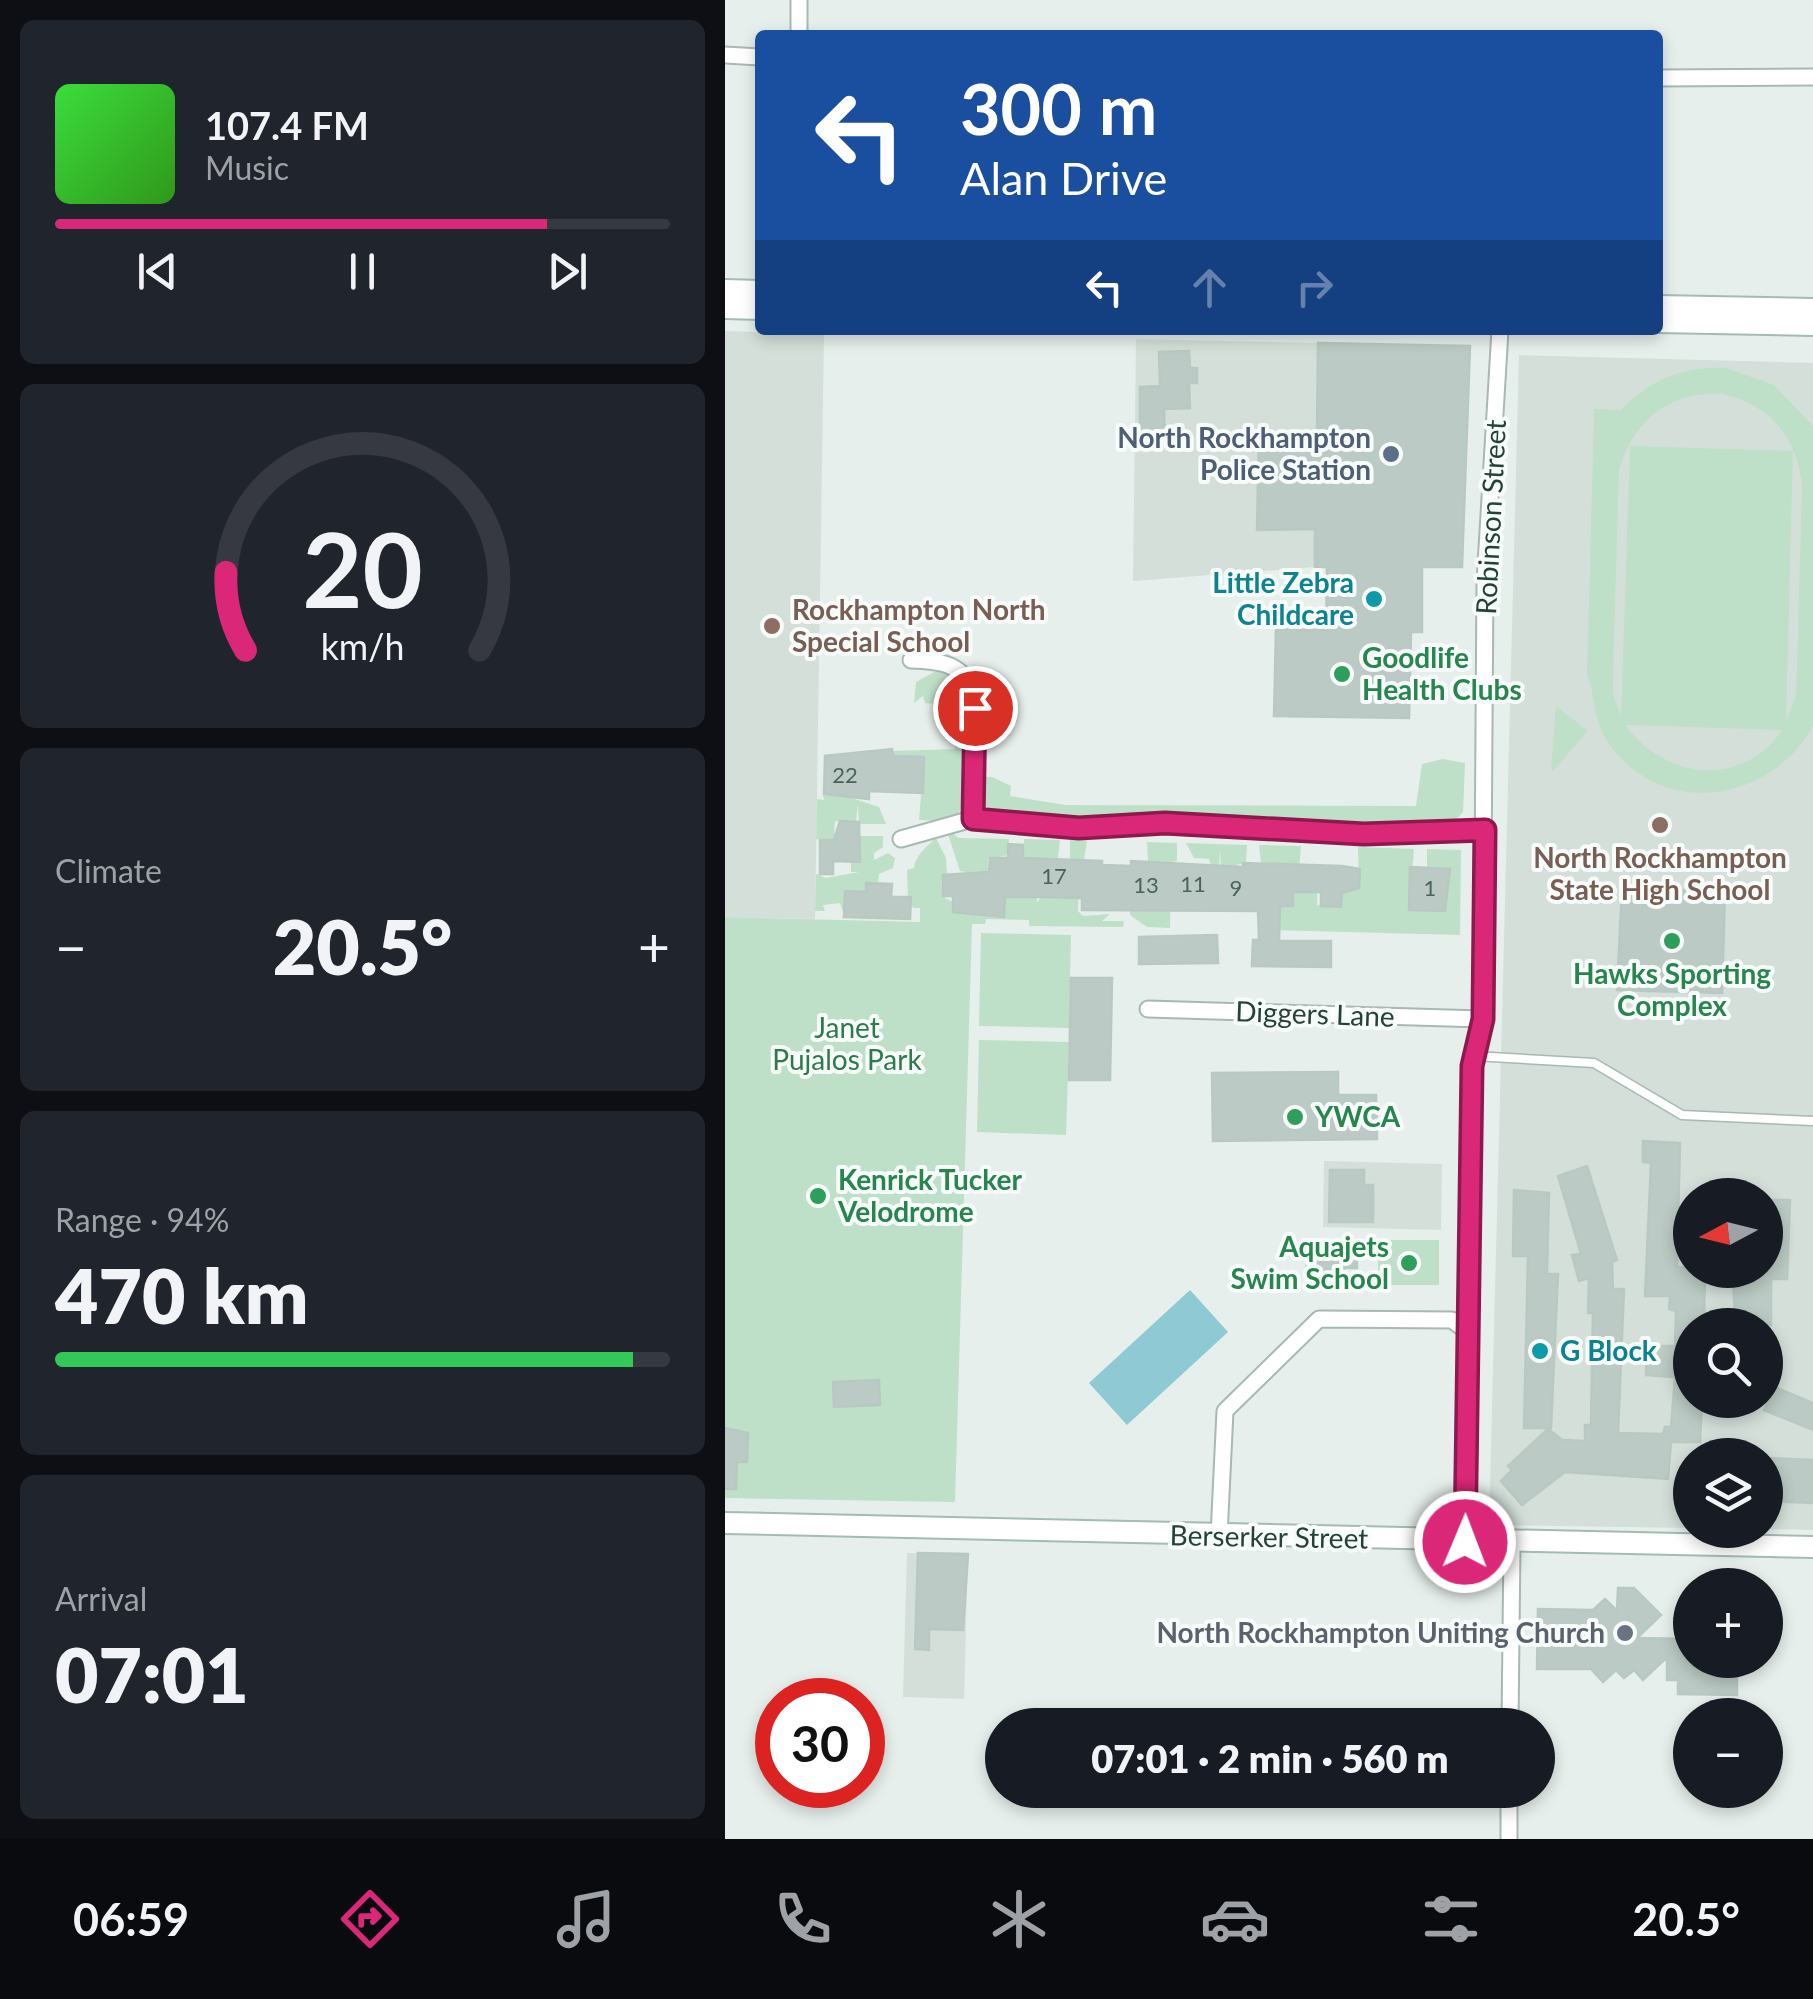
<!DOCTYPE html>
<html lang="en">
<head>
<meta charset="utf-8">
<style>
  body { margin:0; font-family:Lato,sans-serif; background:#20242c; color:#f1f3f6; height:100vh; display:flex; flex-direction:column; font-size:38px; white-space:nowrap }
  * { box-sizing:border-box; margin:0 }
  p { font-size:32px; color:#9ea1a6 }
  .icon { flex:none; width:55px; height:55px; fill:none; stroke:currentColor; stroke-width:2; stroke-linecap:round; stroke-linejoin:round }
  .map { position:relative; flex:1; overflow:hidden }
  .side { display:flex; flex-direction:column; gap:20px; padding:20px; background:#0d0f14; width:725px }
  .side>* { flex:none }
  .hud { position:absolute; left:30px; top:30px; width:908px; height:305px; border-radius:10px; box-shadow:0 5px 15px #0003; background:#1a4fa0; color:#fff; overflow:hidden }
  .needle { width:65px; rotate:263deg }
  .controls { position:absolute; left:948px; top:1178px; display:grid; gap:20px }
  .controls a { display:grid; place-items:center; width:110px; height:110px; border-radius:50%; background:#171b24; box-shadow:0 5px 15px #0003; font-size:50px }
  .speed { position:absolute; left:30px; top:1678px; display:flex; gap:20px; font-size:50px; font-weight:700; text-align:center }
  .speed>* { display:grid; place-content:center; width:130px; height:130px; border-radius:50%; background:#171b24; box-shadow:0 5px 15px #0003; line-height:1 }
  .speed .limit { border:15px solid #d22; background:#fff; color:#111 }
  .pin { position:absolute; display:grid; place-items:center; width:85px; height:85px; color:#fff; margin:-42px; border:5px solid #fff; border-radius:50%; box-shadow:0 2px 10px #0007 }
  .me { position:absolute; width:110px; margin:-55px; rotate:1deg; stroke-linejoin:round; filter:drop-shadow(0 0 8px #0008) }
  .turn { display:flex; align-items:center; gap:35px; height:210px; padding:0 40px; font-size:45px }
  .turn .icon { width:130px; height:130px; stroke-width:2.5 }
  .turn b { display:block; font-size:70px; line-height:85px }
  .lanes { display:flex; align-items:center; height:95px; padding:0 40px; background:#0003; justify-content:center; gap:50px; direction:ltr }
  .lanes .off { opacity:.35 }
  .big { font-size:75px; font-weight:800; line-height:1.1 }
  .side .card { flex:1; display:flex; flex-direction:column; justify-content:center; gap:15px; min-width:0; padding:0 35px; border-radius:15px; background:#20242c }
  .side .dial { align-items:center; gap:0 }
  .dial svg { height:260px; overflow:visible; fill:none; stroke:#363941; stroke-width:7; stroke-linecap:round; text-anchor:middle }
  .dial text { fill:#f1f3f6; stroke:none }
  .song { display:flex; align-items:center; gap:30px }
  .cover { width:120px; height:120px; border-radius:15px; background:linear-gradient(135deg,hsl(120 70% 55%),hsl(110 70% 35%)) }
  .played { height:10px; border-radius:5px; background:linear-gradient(90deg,#db2777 80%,#363941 80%) }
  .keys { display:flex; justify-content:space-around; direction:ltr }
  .heat { display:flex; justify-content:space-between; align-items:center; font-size:55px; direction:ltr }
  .charge { height:15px; border-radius:8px; background:linear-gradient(90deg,#34c759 94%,#363941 0) }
  .trip { position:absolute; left:260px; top:1708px; width:570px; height:100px; border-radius:50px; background:#171b24; box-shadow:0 5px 15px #0003; font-weight:800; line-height:100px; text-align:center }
  .tab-bar { display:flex; height:160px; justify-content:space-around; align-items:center; background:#090b0e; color:#9ea1a6 }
  .tab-bar .icon { width:70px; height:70px }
  .tab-bar .active { color:#db2777 }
  .tab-bar b { font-size:45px; color:#f1f3f6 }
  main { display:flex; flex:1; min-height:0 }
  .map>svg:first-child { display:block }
  .built { fill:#d4dfda; fill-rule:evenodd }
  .green { fill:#bfe0c8; fill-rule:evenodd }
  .water { fill:#8ec9d4 }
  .building { fill:#bbcac4; stroke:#b8c9c2; stroke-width:2.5 }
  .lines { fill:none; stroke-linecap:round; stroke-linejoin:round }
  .lane-casing { stroke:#a8b8b2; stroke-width:11 }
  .street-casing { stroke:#a8b8b2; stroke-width:19 }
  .secondary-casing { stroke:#a4bbb3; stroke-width:24 }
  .lane { stroke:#fff; stroke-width:8 }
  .street { stroke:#fff; stroke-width:15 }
  .secondary { stroke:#fff; stroke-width:20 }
  .route-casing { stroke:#8e194d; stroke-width:25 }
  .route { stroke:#db2777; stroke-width:18 }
  .service-dot { fill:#5c6f8a; stroke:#f7fbf9; stroke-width:4 }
  .culture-dot { fill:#0f9aa8; stroke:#f7fbf9; stroke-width:4 }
  .education-dot { fill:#8d6e63; stroke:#f7fbf9; stroke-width:4 }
  .leisure-dot { fill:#2e9e5b; stroke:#f7fbf9; stroke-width:4 }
  .worship-dot { fill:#6b7280; stroke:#f7fbf9; stroke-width:4 }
  .labels { text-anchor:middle; stroke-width:8; stroke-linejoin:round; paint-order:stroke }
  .number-label { font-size:22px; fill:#4a645c }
  .service-label { font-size:28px; font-weight:bold; fill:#4e5e75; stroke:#f7fbf9; text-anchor:end }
  .street-label { font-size:28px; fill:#24423a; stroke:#f7fbf9 }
  .culture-label { font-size:28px; font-weight:bold; fill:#0d838f; stroke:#f7fbf9; text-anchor:end }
  .education-label { font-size:28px; font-weight:bold; fill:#785e54; stroke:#f7fbf9; text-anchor:start }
  .leisure-label { font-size:28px; font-weight:bold; fill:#27864d; stroke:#f7fbf9; text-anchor:start }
  .park-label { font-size:28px; fill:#2d7a4b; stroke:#f7fbf9 }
  .worship-label { font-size:28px; font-weight:bold; fill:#5b616d; stroke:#f7fbf9; text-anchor:end }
</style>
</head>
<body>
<main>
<section class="side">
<div class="card">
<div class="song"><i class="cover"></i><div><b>107.4 FM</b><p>Music</p></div></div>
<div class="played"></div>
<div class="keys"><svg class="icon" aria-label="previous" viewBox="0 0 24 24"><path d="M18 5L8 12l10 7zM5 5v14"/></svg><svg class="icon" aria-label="pause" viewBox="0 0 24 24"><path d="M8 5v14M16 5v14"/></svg><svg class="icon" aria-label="next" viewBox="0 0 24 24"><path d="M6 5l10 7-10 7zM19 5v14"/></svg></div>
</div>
<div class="card dial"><svg viewBox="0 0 100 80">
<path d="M14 69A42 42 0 1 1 86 69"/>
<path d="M14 69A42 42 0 0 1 8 45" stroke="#db2777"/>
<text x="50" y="56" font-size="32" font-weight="700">20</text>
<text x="50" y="72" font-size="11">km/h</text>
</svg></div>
<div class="card"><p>Climate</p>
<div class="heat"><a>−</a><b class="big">20.5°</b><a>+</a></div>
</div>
<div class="card"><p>Range · 94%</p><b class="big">470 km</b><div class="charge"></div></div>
<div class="card"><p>Arrival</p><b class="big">07:01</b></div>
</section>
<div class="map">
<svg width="1088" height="1839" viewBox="0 0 1088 1839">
  <rect width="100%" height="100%" fill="#e6efeb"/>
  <path class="built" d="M0,331L99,334L90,919L0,917Z
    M411,339L593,343L590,567L408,581Z
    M794,355L1088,363V1530L1040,1529V1455H965V1528L764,1525ZM965,1195H1040V1270H965ZM965,1325H1040V1400H965Z
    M599,1161L717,1164L716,1230L598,1227Z
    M182,1553L243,1554L239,1699L178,1697Z"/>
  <path class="green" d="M1001,368L1049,385L1088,426V726C1046,802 939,820 885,745C866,719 871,694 862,675L869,409L896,410C926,379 958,366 1001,368ZM998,394C1046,405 1073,439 1077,487L1071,696L1061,722L1068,451L905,446L896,716L888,694V676L894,470C909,420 944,391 998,394ZM901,726L902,725L1057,730C1017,789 940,779 901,726Z
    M211,671L232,678L240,690L241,791L234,813L213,821L194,820L199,758L168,756V751L230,749V706L200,703L198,696L189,703L191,682Z
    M831,706L863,731L828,771L826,769Z
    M718,759L740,763L738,812L727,824L624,826L495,814L351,821L272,814L258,804L256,777H267L286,786L285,796L340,805L691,806L697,764Z
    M98,795L120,796L154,807L161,824H134L133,804L131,822L110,821L109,840L91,839L92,799L99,800Z
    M227,833L234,838L284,839L283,855L263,859L262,915L265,908V917H279V897H286L299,862V839L335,840L333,858H311L312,903L315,898H345V840L362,841L359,859L355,862L353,911L358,916L385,914L377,921H399L398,927L304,926V920L261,919L260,924H247L230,1502L0,1498V917L195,922V908H188L183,897L182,870L189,868C190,856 202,846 211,838L221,858L222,875L216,882L220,898L228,902L251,874L235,871L223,834Z
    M133,836H158V847L149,853V860L163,853L170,858L168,868L154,874L153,884H141V891H120L119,915L115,903L98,905L100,911H90L91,874L101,878L134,872H126V862L135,861Z
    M422,842L452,843V861L446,862L445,928L422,927L405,915V910H426Z
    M461,843L522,845L521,863L496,868L495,849L494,869H487L484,859L469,858Z
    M534,845L576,846L574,868L549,864L554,921L555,906L593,869L592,905L615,907L617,893L634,887L633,847L689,849L684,910L719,911L725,869L702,867V849L736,850L735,935L543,930Z
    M256,933L346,935L344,1028L254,1026Z
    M254,1040L344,1042L341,1135L252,1132Z
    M653,1240H714V1285H653Z"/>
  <path class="water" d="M465,1290L503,1332L402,1425L364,1383Z"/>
  <path class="building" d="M593,343L745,346L737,567H697V632H686L684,718L549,716L551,629L601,630L602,567H590V529L532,530L534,433L592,432Z
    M464,351L465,368H472V383H464L465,408L439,409L440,435L415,436V387L435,386L434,352Z
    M167,749L168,756L199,757L198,793L144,791V799L99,794L100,756Z
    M115,821L134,822L135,862L108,861V874H95V840H109Z
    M283,844L298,845V858L377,861V865L406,866V861L518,867V863L617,866L635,869L634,888L617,893L616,907L596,906V892H568V906H555L554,941H606V967L527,966L528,940H534L533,911L357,910V898L314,897H280L279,917L228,912V896H218V875L264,872L265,858H283Z
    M685,867L725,869L720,911L684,910Z
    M141,883L167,884L166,897H186L185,919L119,917L120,891L141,892Z
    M897,889L1000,891L997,993L892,990Z
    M492,935L493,963L414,964V937Z
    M346,978H387L385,1080H344Z
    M613,1072V1095H651L652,1139L488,1141L487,1073Z
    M918,1141L955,1143L952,1267L980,1270L979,1325H965V1400H977L975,1442H946L943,1479L840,1472L797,1505L776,1481L787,1470L783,1466L823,1429L837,1440L860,1441V1425H866L868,1313H863L864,1278L854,1281L847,1255L856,1254L833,1176L862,1166L892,1260L887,1262L888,1289H899L893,1433L938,1434L940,1427H946L950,1377L921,1375L922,1346H950L951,1311L944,1309L945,1296H920L926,1163L918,1162Z
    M605,1170H639V1185H648V1222H604Z
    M789,1190L824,1193L822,1274H833L826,1428H799L803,1256H788Z
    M1040,1200H1065L1062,1279H1046V1325H1011L1007,1270H1040Z
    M583,1246L632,1248V1268H619L618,1277L581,1275Z
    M154,1380L155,1405L109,1407L108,1382Z
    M1050,1387L1088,1403V1430L1039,1410Z
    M0,1428L23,1433L22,1462H12L11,1489H0Z
    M1040,1458L1088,1460V1503L1040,1501Z
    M193,1553L243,1554L238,1630L204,1629V1650L190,1649Z
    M893,1588H909L936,1615L912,1638L965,1639V1660H1012V1695L953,1694V1680H942V1657L918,1680L909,1670L899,1678L891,1670L878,1682L866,1669H812L813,1609L868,1610L880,1599L892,1611Z"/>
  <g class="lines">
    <defs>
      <path id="lane" d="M749,1056L869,1063L957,1115L1088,1121"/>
      <path id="street" d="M74,0V35
        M0,55L35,57
        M932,78L1088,77
        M186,660C212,661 236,662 247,689V819
        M176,839L247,819L354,828L440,823L639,834L761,830
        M423,1009L757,1019
        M494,1536L500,1411L594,1319L727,1320L740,1330
        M740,1542L747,1066L757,1019L760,582L775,330
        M785,1725L787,1543
        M784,1839V1790"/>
      <path id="secondary" d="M0,290L35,291
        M932,306L1088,309
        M0,308L35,309
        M932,322L1088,325
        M0,1523L1088,1547"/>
    </defs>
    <use href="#lane" class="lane-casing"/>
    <use href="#street" class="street-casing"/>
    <use href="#secondary" class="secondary-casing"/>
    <use href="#lane" class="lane"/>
    <use href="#street" class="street"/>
    <use href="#secondary" class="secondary"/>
  </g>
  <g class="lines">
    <defs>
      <path id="route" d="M250,708L248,819L354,828L440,823L639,834L760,830L758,1019L747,1066L740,1542"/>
    </defs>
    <use href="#route" class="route-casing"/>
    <use href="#route" class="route"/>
  </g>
  <circle class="service-dot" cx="666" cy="454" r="10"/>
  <g class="culture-dot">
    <circle cx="649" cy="599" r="10"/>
    <circle cx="815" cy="1351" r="10"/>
  </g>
  <g class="education-dot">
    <circle cx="47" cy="626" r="10"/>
    <circle cx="935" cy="825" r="10"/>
  </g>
  <g class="leisure-dot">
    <circle cx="617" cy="674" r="10"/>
    <circle cx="947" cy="941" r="10"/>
    <circle cx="570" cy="1117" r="10"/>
    <circle cx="93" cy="1196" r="10"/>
    <circle cx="684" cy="1263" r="10"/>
  </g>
  <circle class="worship-dot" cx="900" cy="1633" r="10"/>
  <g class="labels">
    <g class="number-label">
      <text x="120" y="783">22</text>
      <text x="329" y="884">17</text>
      <text x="468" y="892">11</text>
      <text x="421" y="893">13</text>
      <text x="511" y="896">9</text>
      <text x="705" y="896">1</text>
    </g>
    <g class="service-label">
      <text x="646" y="448">North Rockhampton<tspan x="646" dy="32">Police Station</tspan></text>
    </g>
    <g class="street-label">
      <text transform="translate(766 517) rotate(-87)" y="10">Robinson Street</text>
      <text transform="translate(590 1014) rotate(2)" y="10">Diggers Lane</text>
      <text transform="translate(544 1537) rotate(1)" y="10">Berserker Street</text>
    </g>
    <g class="culture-label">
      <text x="629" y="593">Little Zebra<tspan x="629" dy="32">Childcare</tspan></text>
      <text x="835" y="1361" text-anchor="start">G Block</text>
    </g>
    <g class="education-label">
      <text x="67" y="620">Rockhampton North<tspan x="67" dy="32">Special School</tspan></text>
      <text x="935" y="868" text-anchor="middle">North Rockhampton<tspan x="935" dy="32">State High School</tspan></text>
    </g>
    <g class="leisure-label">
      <text x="637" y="668">Goodlife<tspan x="637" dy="32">Health Clubs</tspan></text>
      <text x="947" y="984" text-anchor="middle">Hawks Sporting<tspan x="947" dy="32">Complex</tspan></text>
      <text x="590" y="1127">YWCA</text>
      <text x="113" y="1190">Kenrick Tucker<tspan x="113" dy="32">Velodrome</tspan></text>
      <text x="664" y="1257" text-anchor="end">Aquajets<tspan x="664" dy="32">Swim School</tspan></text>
    </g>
    <g class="park-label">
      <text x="122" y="1038">Janet<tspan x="122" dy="32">Pujalos Park</tspan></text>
    </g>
    <g class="worship-label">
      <text x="880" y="1643">North Rockhampton Uniting Church</text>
    </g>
  </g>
</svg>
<div class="controls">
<a><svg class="needle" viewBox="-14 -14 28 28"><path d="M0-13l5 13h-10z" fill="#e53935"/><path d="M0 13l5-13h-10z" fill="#9ea1a6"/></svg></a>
<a><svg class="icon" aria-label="search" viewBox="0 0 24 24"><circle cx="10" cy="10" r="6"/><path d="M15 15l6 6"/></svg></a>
<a><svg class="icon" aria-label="layers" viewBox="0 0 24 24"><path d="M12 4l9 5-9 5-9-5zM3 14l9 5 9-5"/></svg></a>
<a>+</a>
<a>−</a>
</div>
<div class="speed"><div class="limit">30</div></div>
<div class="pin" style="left:250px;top:708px;background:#d93025"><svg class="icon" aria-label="arrive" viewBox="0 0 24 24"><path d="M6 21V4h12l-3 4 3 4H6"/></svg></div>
<svg class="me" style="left:740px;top:1542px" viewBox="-20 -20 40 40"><circle r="17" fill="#db2777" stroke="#fff" stroke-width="3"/><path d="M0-11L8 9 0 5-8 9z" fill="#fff"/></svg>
<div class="trip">07:01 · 2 min · 560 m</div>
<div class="hud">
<div class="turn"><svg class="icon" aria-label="left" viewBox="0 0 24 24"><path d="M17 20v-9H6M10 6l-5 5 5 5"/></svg><div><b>300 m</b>Alan Drive</div></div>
<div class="lanes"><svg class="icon" aria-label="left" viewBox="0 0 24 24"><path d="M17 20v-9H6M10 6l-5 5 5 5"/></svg><svg class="icon off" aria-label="ahead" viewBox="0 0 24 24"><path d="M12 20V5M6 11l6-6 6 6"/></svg><svg class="icon off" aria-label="right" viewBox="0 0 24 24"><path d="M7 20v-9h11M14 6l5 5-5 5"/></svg></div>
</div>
</div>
</main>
<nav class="tab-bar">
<b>06:59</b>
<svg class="icon active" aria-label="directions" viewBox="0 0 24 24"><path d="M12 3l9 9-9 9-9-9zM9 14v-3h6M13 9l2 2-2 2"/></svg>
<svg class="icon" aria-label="music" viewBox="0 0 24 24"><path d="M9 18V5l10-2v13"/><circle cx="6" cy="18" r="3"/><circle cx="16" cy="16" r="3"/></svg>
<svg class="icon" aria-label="phone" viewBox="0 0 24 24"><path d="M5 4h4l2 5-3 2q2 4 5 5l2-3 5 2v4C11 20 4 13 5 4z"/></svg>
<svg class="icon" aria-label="climate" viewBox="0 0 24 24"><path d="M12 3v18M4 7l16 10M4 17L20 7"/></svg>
<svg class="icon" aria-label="car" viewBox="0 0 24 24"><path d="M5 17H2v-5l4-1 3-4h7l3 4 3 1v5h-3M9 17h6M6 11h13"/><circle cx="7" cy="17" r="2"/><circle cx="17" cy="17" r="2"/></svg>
<svg class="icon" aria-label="filters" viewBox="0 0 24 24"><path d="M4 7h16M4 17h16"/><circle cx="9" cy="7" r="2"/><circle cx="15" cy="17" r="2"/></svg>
<b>20.5°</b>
</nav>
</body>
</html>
